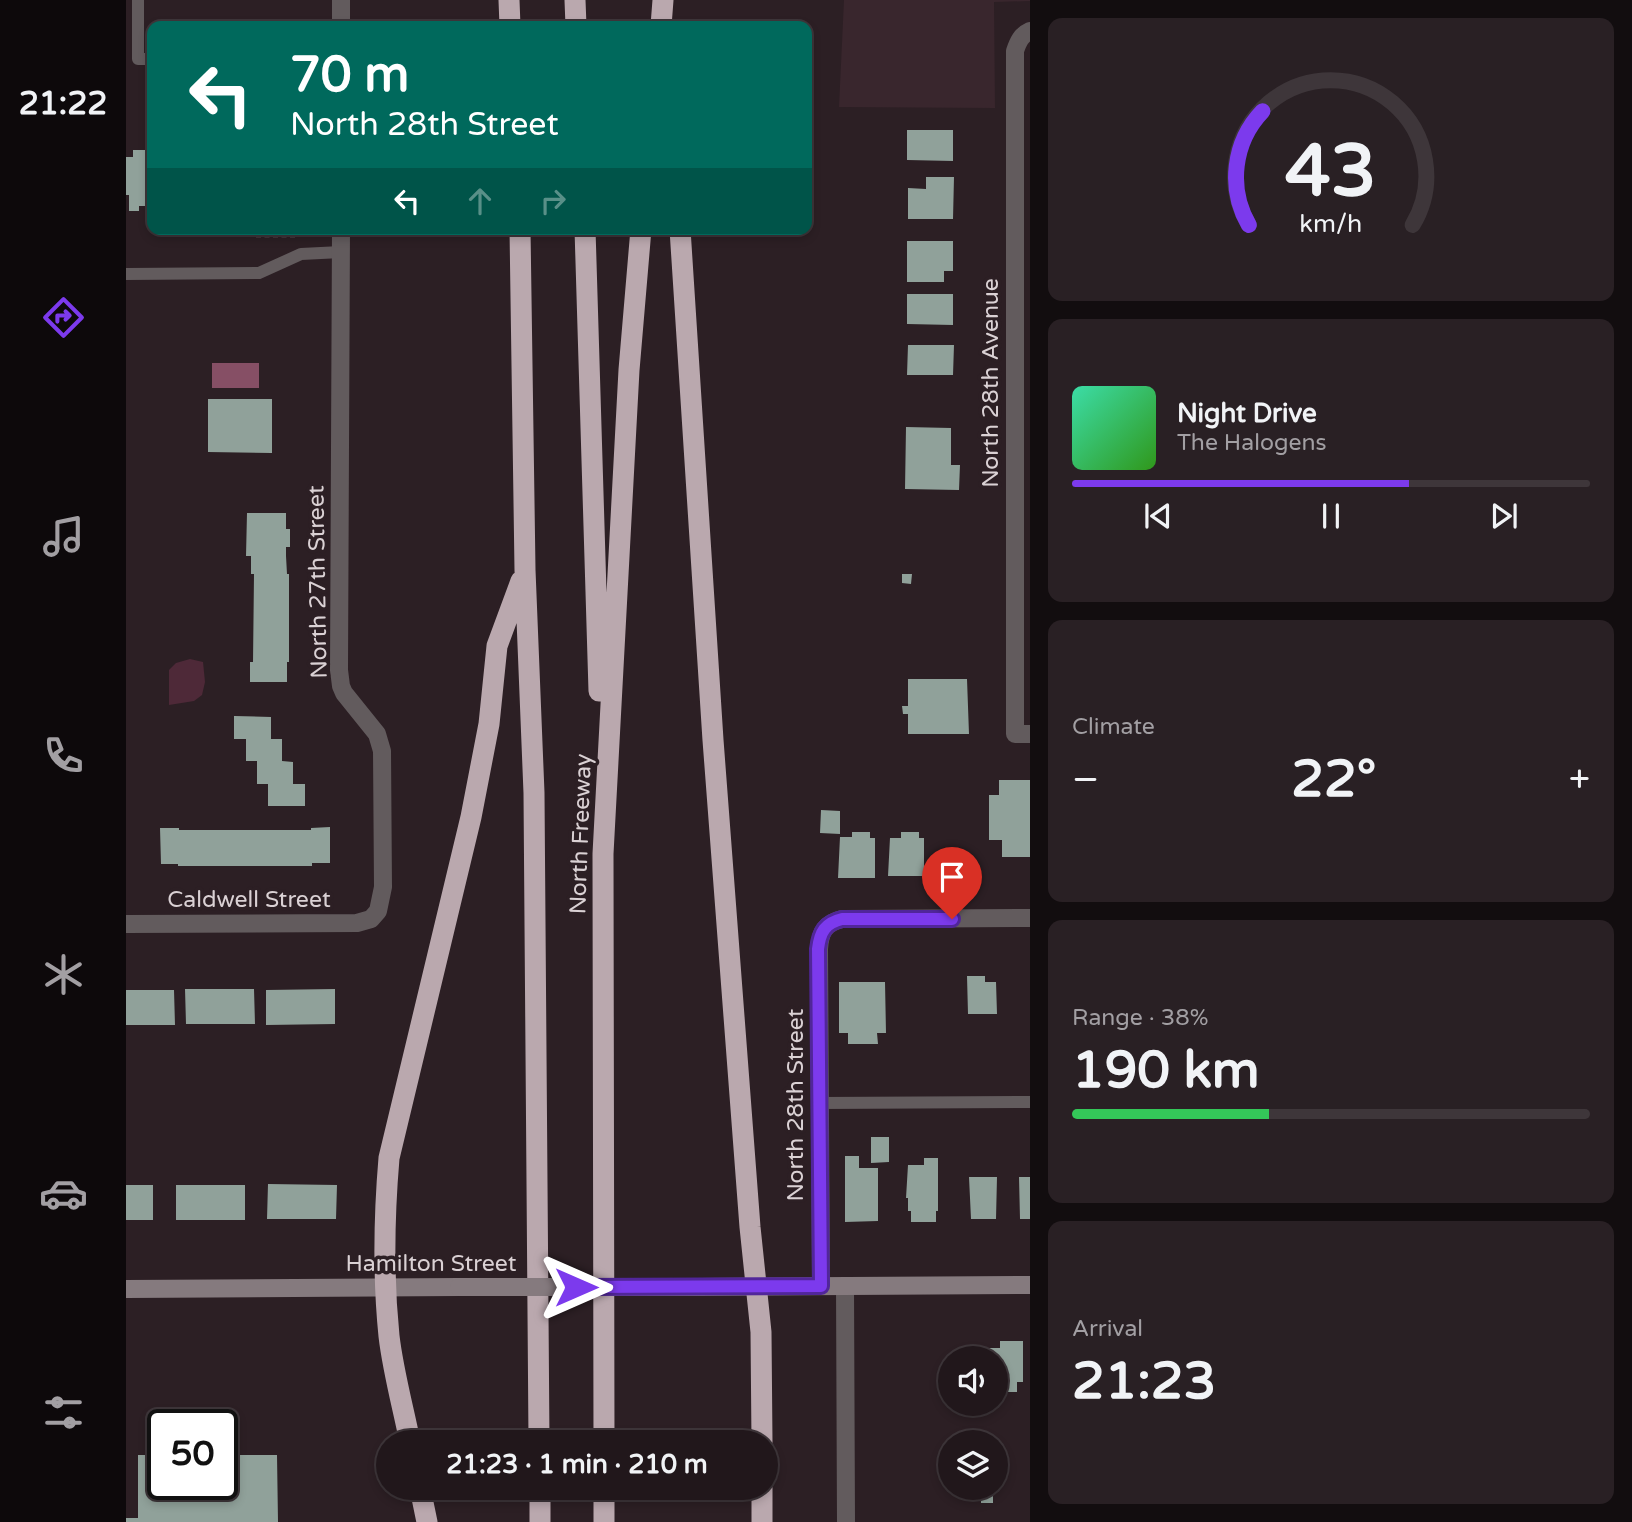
<!DOCTYPE html>
<html lang="en">
<head>
<meta charset="utf-8">
<style>
  body { margin:0; font-family:"Varela Round",sans-serif; background:#292024; color:#f1f3f6; height:100vh; display:flex; flex-direction:column; font-size:26px; white-space:nowrap }
  * { box-sizing:border-box; margin:0 }
  p { font-size:23px; color:#a29fa3 }
  .icon { flex:none; width:38px; height:38px; fill:none; stroke:currentColor; stroke-width:2; stroke-linecap:round; stroke-linejoin:round }
  .map { position:relative; flex:1; overflow:hidden }
  .panel { display:flex; flex-direction:column; gap:18px; padding:18px; background:#120d0f; width:602px }
  .panel>* { flex:none }
  .banner { position:absolute; left:21px; top:21px; width:665px; height:214px; border-radius:14px; box-shadow:0 4px 10px #0003,0 0 0 2px #3e363a; background:#00695c; color:#fff; overflow:hidden }
  .controls { position:absolute; left:812px; top:1346px; display:grid; gap:14px }
  .controls a { display:grid; place-items:center; width:70px; height:70px; border-radius:50%; background:#21171b; box-shadow:0 4px 10px #0003,0 0 0 2px #3e363a; font-size:35px }
  .speed { position:absolute; left:21px; top:1409px; display:flex; gap:14px; font-size:35px; font-weight:700; text-align:center }
  .speed>* { display:grid; place-content:center; width:91px; height:91px; border-radius:50%; background:#21171b; box-shadow:0 4px 10px #0003,0 0 0 2px #3e363a; line-height:1 }
  .speed .limit { border:4px solid #111; border-radius:10px; background:#fff; color:#111 }
  .pin { position:absolute; display:grid; place-items:center; width:60px; height:60px; color:#fff; margin:-72px -30px; border-radius:50% 50% 50% 0; rotate:-45deg; box-shadow:0 0 7px #0007 }
  .pin .icon { rotate:45deg }
  .me { position:absolute; width:77px; margin:-38px; rotate:90deg; stroke-linejoin:round; filter:drop-shadow(0 0 5px #0008) }
  .turn { display:flex; align-items:center; gap:24px; height:147px; padding:0 28px; font-size:32px }
  .turn .icon { width:91px; height:91px; stroke-width:2.5 }
  .turn b { display:block; font-size:49px; line-height:60px }
  .lanes { display:flex; align-items:center; height:66px; padding:0 28px; background:#0003; justify-content:center; gap:35px; direction:ltr }
  .lanes .off { opacity:.35 }
  .big { font-size:52px; font-weight:700; line-height:1.1 }
  .panel .tile { flex:1; display:flex; flex-direction:column; justify-content:center; gap:10px; min-width:0; padding:0 24px; border-radius:14px; background:#292024 }
  .panel .dial { align-items:center; gap:0 }
  .dial svg { height:182px; overflow:visible; fill:none; stroke:#3e363a; stroke-width:7; stroke-linecap:round; text-anchor:middle }
  .dial text { fill:#f1f3f6; stroke:none }
  .song { display:flex; align-items:center; gap:21px }
  .cover { width:84px; height:84px; border-radius:10px; background:linear-gradient(135deg,hsl(160 70% 55%),hsl(110 70% 35%)) }
  .played { height:7px; border-radius:4px; background:linear-gradient(90deg,#7c3aed 65%,#3e363a 65%) }
  .keys { display:flex; justify-content:space-around; direction:ltr }
  .heat { display:flex; justify-content:space-between; align-items:center; font-size:38px; direction:ltr }
  .charge { height:10px; border-radius:5px; background:linear-gradient(90deg,#34c759 38%,#3e363a 0) }
  .trip { position:absolute; left:250px; top:1430px; width:402px; height:70px; border-radius:35px; background:#21171b; box-shadow:0 4px 10px #0003,0 0 0 2px #3e363a; font-weight:700; line-height:70px; text-align:center }
  main { display:flex; flex:1; min-height:0 }
  .menu { display:flex; flex-direction:column; width:126px; justify-content:space-around; align-items:center; background:#0d090b; color:#a29fa3 }
  .menu .icon { width:49px; height:49px }
  .menu .selected { color:#7c3aed }
  .menu b { font-size:32px; color:#f1f3f6 }
  .map>svg:first-child { display:block }
  .built { fill:#39262d }
  .green { fill:#4e2938 }
  .water { fill:#864f65 }
  .building { fill:#90a19a }
  .lines { fill:none; stroke-linecap:round; stroke-linejoin:round }
  .path { stroke:#857a7e; stroke-width:4.5; stroke-dasharray:5 3.5; stroke-linecap:butt }
  .lane { stroke:#625b5d; stroke-width:12 }
  .street { stroke:#625b5d; stroke-width:18 }
  .secondary { stroke:#857a7e; stroke-width:18 }
  .highway { stroke:#baa8ae; stroke-width:21 }
  .secondary-bridge { stroke:#857a7e; stroke-width:18 }
  .route-casing { stroke:#51269a; stroke-width:18 }
  .route { stroke:#7c3aed; stroke-width:12 }
  .labels { text-anchor:middle; stroke-width:7; stroke-linejoin:round; paint-order:stroke }
  .street-label { font-size:23px; fill:#dad1d4; stroke:#2c1f24 }
</style>
</head>
<body>
<main>
<nav class="menu">
<b>21:22</b>
<svg class="icon selected" aria-label="directions" viewBox="0 0 24 24"><path d="M12 3l9 9-9 9-9-9zM9 14v-3h6M13 9l2 2-2 2"/></svg>
<svg class="icon" aria-label="music" viewBox="0 0 24 24"><path d="M9 18V5l10-2v13"/><circle cx="6" cy="18" r="3"/><circle cx="16" cy="16" r="3"/></svg>
<svg class="icon" aria-label="phone" viewBox="0 0 24 24"><path d="M5 4h4l2 5-3 2q2 4 5 5l2-3 5 2v4C11 20 4 13 5 4z"/></svg>
<svg class="icon" aria-label="climate" viewBox="0 0 24 24"><path d="M12 3v18M4 7l16 10M4 17L20 7"/></svg>
<svg class="icon" aria-label="car" viewBox="0 0 24 24"><path d="M5 17H2v-5l4-1 3-4h7l3 4 3 1v5h-3M9 17h6M6 11h13"/><circle cx="7" cy="17" r="2"/><circle cx="17" cy="17" r="2"/></svg>
<svg class="icon" aria-label="filters" viewBox="0 0 24 24"><path d="M4 7h16M4 17h16"/><circle cx="9" cy="7" r="2"/><circle cx="15" cy="17" r="2"/></svg>
</nav>
<div class="map">
<svg width="904" height="1522" viewBox="0 0 904 1522">
  <rect width="100%" height="100%" fill="#2c1f24"/>
  <path class="built" d="M718,0H904V1L868,2L869,108L713,107Z"/>
  <path class="green" d="M64,659L77,662L79,682L76,695L68,701L43,705V670L50,663Z"/>
  <path class="water" d="M86,363H133V388H86Z"/>
  <path class="building" d="M781,130H827V161L781,160Z
    M7,150H26L25,206H13V211H3V195H0V157H7Z
    M800,177H828L827,219H782V188L800,189Z
    M781,241H827V271H818V282H781Z
    M781,294H827V325L781,324Z
    M782,345H828L827,375H781Z
    M82,399H146V453L82,452Z
    M780,427L825,428V465H834L833,490L779,489Z
    M121,513H160V529H164V547H160V556L161,574H163V662H161V682H124V662H127L128,574H125V556H120Z
    M776,574H786L785,584L776,583Z
    M782,679H841L843,734H782V714H777L776,706H782Z
    M108,716L145,717V739H156V761L167,762V784H179V806H142V784H131V761H120V739H108Z
    M873,780H904V857H876V840H863V795H873Z
    M695,810L714,811V834L694,833Z
    M204,827V863H186V866H52V864H35L34,828H53V830H185V828Z
    M726,832H744V838H749V878H712L714,837H726Z
    M775,832H793V838H798V876H762L764,838H775Z
    M812,872H828V897H812Z
    M841,976H859V982H870L871,1014H842Z
    M713,982H759L760,1033H751L752,1044H722V1033H713Z
    M59,989H128L129,1024H60Z
    M209,989V1024L140,1025V990Z
    M0,990H48L49,1025H0Z
    M745,1137H763V1162L745,1163Z
    M719,1156H733V1168H752V1221L719,1222Z
    M798,1158H812V1211H810V1222H785V1211H782V1198H780L782,1165H798Z
    M843,1177H871L870,1219H845Z
    M893,1177H904V1219H894Z
    M142,1184L211,1185L210,1219H141Z
    M0,1185H27V1220H0Z
    M50,1185H119V1220H50Z
    M874,1341H897V1382H891V1392H870V1358H861V1348H874Z
    M12,1455H37V1484H96V1455H151L152,1522H0V1518H12Z
    M867,1493V1503H855V1494Z"/>
  <g class="lines">
    <path class="path" d="M130,235H172"/>
    <path class="lane" d="M12,0V59H26
      M0,274L133,273L175,254L215,252
      M694,1103L904,1102"/>
    <path class="street" d="M215,26V0
      M904,31C895,35 892,42 889,51V734H904
      M0,924L231,923L245,919L252,911L257,887L256,751L251,734L218,693L215,686L213,670L215,229
      M695,1286L693,949C694,932 699,923 716,919L904,918
      M719,1286L720,1522"/>
    <path class="secondary" d="M574,1287L904,1285
      M0,1289L333,1287"/>
    <path class="highway" d="M383,0L384,26
      M449,0L450,26
      M535,26L537,0
      M394,229L399,570L408,793L413,1442
      M459,229L473,691
      M554,229L587,740L624,1227L635,1332L636,1442
      M284,1442C277,1407 267,1371 263,1336C257,1277 258,1217 263,1158L345,817L363,724L371,646L395,581
      M478,1442L477,854L503,370L515,229
      M294,1488L301,1522
      M414,1488V1522
      M478,1488V1522
      M636,1522V1488"/>
    <path class="secondary-bridge" d="M333,1287H574"/>
  </g>
  <g class="lines">
    <defs>
      <path id="route" d="M450,1287L695,1286L692,949C694,932 699,923 716,919H826"/>
    </defs>
    <use href="#route" class="route-casing"/>
    <use href="#route" class="route"/>
  </g>
  <g class="labels">
    <g class="street-label">
      <text transform="translate(864 383) rotate(-90)" y="8">North 28th Avenue</text>
      <text transform="translate(191 582) rotate(-91)" y="8">North 27th Street</text>
      <text transform="translate(454 834) rotate(-88)" y="8">North Freeway</text>
      <text x="123" y="907">Caldwell Street</text>
      <text transform="translate(669 1105) rotate(-90)" y="8">North 28th Street</text>
      <text x="305" y="1271">Hamilton Street</text>
    </g>
  </g>
</svg>
<div class="controls">
<a><svg class="icon" aria-label="sound" viewBox="0 0 24 24"><path d="M4 9h4l5-4v14l-5-4H4zM17 9q2 3 0 6"/></svg></a>
<a><svg class="icon" aria-label="layers" viewBox="0 0 24 24"><path d="M12 4l9 5-9 5-9-5zM3 14l9 5 9-5"/></svg></a>
</div>
<div class="speed"><div class="limit">50</div></div>
<div class="pin" style="left:826px;top:919px;background:#d93025"><svg class="icon" aria-label="arrive" viewBox="0 0 24 24"><path d="M6 21V4h12l-3 4 3 4H6"/></svg></div>
<svg class="me" style="left:450px;top:1287px" viewBox="-20 -20 40 40"><path d="M0-17L14 15 0 8-14 15z" fill="#7c3aed" stroke="#fff" stroke-width="4"/></svg>
<div class="trip">21:23 · 1 min · 210 m</div>
<div class="banner">
<div class="turn"><svg class="icon" aria-label="left" viewBox="0 0 24 24"><path d="M17 20v-9H6M10 6l-5 5 5 5"/></svg><div><b>70 m</b>North 28th Street</div></div>
<div class="lanes"><svg class="icon" aria-label="left" viewBox="0 0 24 24"><path d="M17 20v-9H6M10 6l-5 5 5 5"/></svg><svg class="icon off" aria-label="ahead" viewBox="0 0 24 24"><path d="M12 20V5M6 11l6-6 6 6"/></svg><svg class="icon off" aria-label="right" viewBox="0 0 24 24"><path d="M7 20v-9h11M14 6l5 5-5 5"/></svg></div>
</div>
</div>
<section class="panel">
<div class="tile dial"><svg viewBox="0 0 100 80">
<path d="M14 69A42 42 0 1 1 86 69"/>
<path d="M14 69A42 42 0 0 1 20 19" stroke="#7c3aed"/>
<text x="50" y="56" font-size="32" font-weight="700">43</text>
<text x="50" y="72" font-size="11">km/h</text>
</svg></div>
<div class="tile">
<div class="song"><i class="cover"></i><div><b>Night Drive</b><p>The Halogens</p></div></div>
<div class="played"></div>
<div class="keys"><svg class="icon" aria-label="previous" viewBox="0 0 24 24"><path d="M18 5L8 12l10 7zM5 5v14"/></svg><svg class="icon" aria-label="pause" viewBox="0 0 24 24"><path d="M8 5v14M16 5v14"/></svg><svg class="icon" aria-label="next" viewBox="0 0 24 24"><path d="M6 5l10 7-10 7zM19 5v14"/></svg></div>
</div>
<div class="tile"><p>Climate</p>
<div class="heat"><a>−</a><b class="big">22°</b><a>+</a></div>
</div>
<div class="tile"><p>Range · 38%</p><b class="big">190 km</b><div class="charge"></div></div>
<div class="tile"><p>Arrival</p><b class="big">21:23</b></div>
</section>
</main>
</body>
</html>
